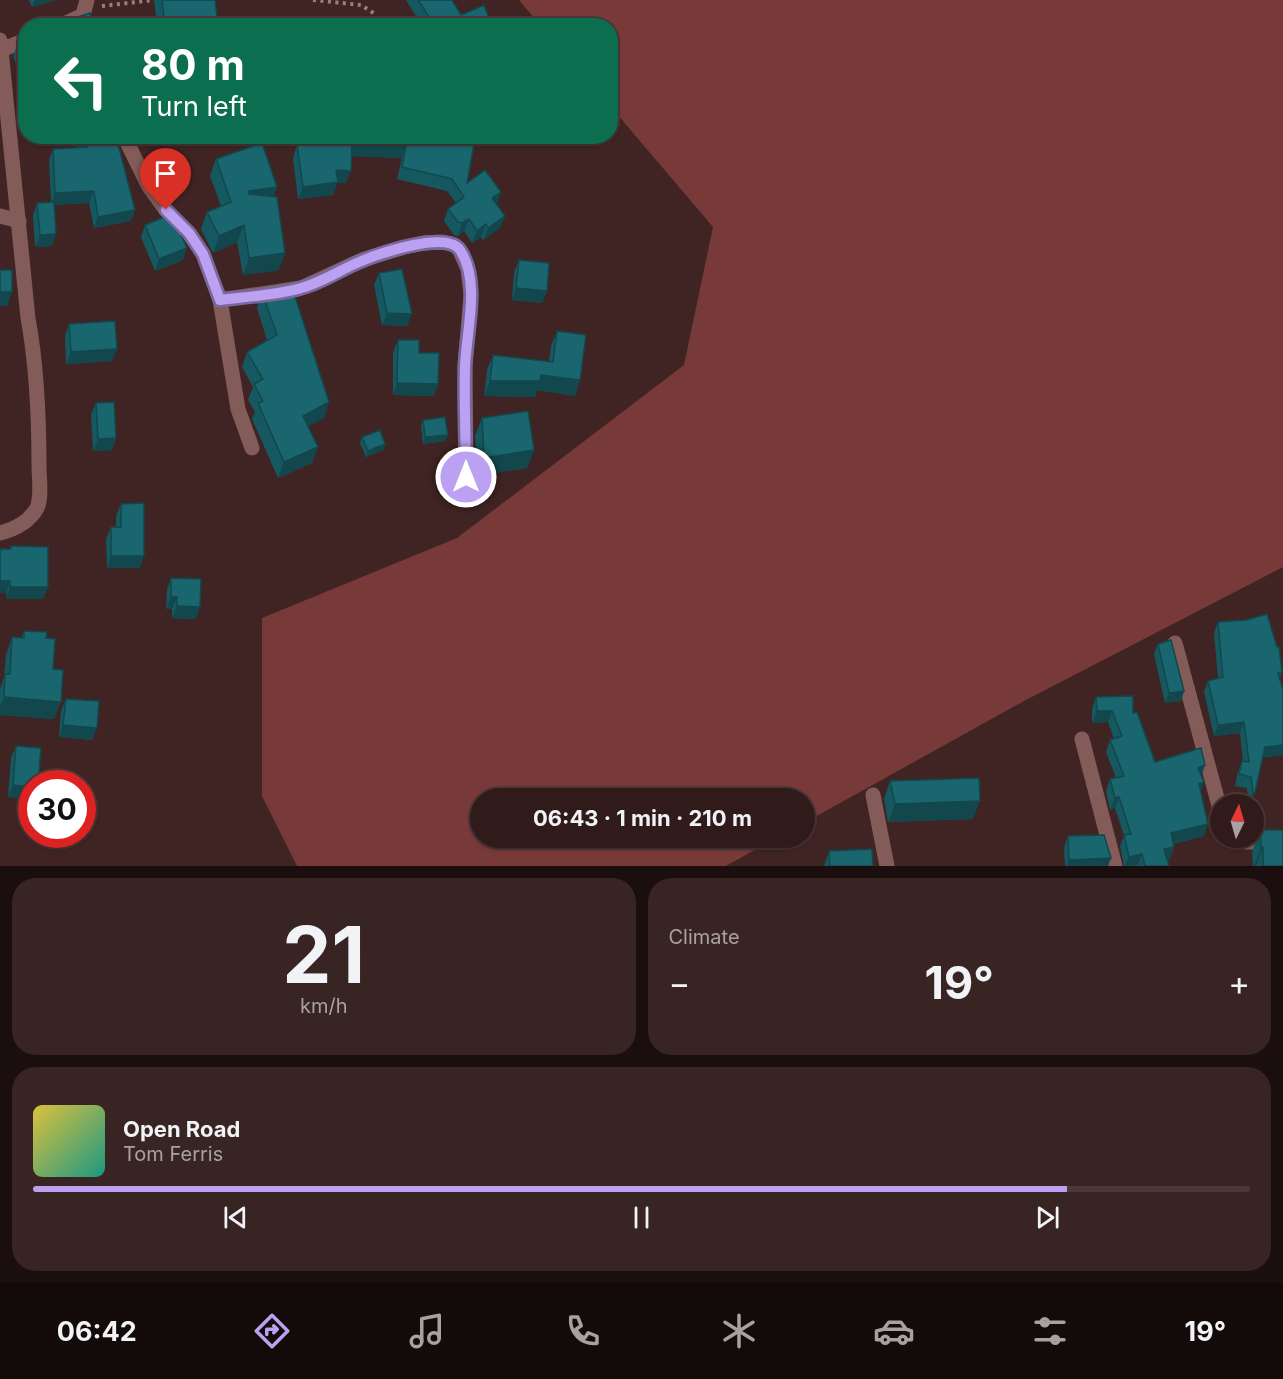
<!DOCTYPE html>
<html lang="en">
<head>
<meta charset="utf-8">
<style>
  body { margin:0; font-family:Inter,sans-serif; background:#382423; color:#f1f3f6; height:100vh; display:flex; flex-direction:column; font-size:22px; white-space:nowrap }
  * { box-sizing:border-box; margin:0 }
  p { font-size:20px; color:#a8a1a2 }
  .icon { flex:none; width:33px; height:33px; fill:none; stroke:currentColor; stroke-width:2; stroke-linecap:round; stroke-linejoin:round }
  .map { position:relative; height:866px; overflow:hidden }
  .drawer { display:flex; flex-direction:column; gap:12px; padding:12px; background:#1a0f0e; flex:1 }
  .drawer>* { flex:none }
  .hud { position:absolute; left:18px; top:18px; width:600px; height:126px; border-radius:24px; box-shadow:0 2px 4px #0004,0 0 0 2px #4b3939; background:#0b6e4f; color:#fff; overflow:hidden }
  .needle { width:39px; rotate:5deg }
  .tools { position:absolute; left:1210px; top:794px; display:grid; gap:12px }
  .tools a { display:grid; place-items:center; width:54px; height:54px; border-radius:50%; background:#301b1a; box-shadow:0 2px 4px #0004,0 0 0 2px #4b3939; font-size:30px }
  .speed { position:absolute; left:18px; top:770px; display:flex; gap:12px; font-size:30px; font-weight:700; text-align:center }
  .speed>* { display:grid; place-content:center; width:78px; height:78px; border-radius:50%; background:#301b1a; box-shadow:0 2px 4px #0004,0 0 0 2px #4b3939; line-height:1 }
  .speed .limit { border:9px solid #d22; background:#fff; color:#111 }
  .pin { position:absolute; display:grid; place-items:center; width:51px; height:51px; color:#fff; margin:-62px -26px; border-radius:50% 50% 50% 0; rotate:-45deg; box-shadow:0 0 6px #0007 }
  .pin .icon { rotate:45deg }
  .me { position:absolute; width:66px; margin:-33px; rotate:0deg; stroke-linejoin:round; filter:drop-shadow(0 0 4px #0008) }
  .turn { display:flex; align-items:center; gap:21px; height:126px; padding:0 24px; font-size:27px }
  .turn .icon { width:78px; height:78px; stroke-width:2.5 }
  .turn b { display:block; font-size:42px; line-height:51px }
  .big { font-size:45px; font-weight:700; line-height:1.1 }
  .drawer .card { flex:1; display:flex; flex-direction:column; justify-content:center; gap:9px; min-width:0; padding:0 21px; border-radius:24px; background:#382423 }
  .drawer .dial { align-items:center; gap:0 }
  .dial b { font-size:78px; line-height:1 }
  .song { display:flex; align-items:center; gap:18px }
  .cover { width:72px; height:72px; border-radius:9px; background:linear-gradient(135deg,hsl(50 70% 55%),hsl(170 70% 35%)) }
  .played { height:6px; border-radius:3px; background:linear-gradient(90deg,#bca0f2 85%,#4b3939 85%) }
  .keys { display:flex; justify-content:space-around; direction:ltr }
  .heat { display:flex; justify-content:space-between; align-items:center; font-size:33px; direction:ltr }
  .drawer .tiles { flex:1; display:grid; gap:12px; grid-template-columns:1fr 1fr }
  .card:last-child { grid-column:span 2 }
  .trip { position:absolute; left:470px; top:788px; width:345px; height:60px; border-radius:30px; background:#301b1a; box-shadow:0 2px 4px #0004,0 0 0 2px #4b3939; font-weight:700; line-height:60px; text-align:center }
  .tabs { display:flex; height:96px; justify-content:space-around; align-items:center; background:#130b0a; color:#a8a1a2 }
  .tabs .icon { width:42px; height:42px }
  .tabs .on { color:#bca0f2 }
  .tabs b { font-size:27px; color:#f1f3f6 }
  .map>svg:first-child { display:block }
  .green { fill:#783a38 }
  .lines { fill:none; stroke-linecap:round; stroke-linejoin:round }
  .path { stroke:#977f7e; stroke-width:4; stroke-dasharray:3 4.5; stroke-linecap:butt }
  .street { stroke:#835b58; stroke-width:15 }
  .wall { fill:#16585f }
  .shaded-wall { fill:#12474d }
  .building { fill:#1a666e; stroke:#12474d; stroke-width:1.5 }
  .route-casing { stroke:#7a689d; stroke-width:15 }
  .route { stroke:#bca0f2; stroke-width:10 }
</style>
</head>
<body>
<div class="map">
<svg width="1283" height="866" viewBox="0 0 1283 866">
  <rect width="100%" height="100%" fill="#402423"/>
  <path class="green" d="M519,0H1283V567L1024,701L804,823V798H480V837H778L726,866H297L262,796V618L457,538L684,365L713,227L611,107L610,26L540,25Z"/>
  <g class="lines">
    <path class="path" d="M313,0L361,5L375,14
      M102,6L154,0"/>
    <path class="street" d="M60,26L83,15L87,0
      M0,40L28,318C37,367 39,416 39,466C39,478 42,497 37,508C29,522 16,529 0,533
      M1,50L26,40
      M124,136L148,185L166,210L189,233L203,254L220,300L238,409L252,448
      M0,216L19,221
      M220,300L301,288L362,260L404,247L423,243L442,242L455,245L460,251L468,269L471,295L465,366L466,477
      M1175,643L1221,813
      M1082,739L1115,866
      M873,795L887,866
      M1235,837L1245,842H1283"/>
  </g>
  <path class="wall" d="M29,0H56L32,7Z
    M154,0H215L218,26H157Z
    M406,0H452L461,15L492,26H422Z
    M26,35V92L13,56L20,38Z
    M74,136H116L131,221L94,228L89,203L54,205L52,246L35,247L33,215L37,203L51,202L49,160L53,149L78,148Z
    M316,136H464L467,183L496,204L505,216L500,228L483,240L481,237L472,243L464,231L458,236L454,235L444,221L448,209L456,203L447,191L397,179L402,158L351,156L346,183H337L333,195L298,199L293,158L297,145L313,144Z
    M216,159L273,197L279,270L243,275L237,242L213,253L201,229L207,212L221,206L210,176Z
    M145,225L183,260L155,271L141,237Z
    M519,260L547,291L542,303L512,300L514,272Z
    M379,273L407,326L382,325L374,285Z
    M262,292L324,418L308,426L318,447L312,463L278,478L252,419L255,412L248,400L253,387L242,367L247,352L267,340L257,308Z
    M69,324L112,361L66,364L65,336Z
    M557,331L580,380L575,396L537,390L535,397L484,396L487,370L493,355L549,362L551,346Z
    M398,340L419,353L434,396L393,395V352Z
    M96,403L116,438L112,450L93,451L91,415Z
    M482,418L534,450L527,468L478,475L475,436Z
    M423,420L445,441L423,444L421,426Z
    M362,437L385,444L383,450L366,457L360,443Z
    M121,504L140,568H107L106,539L111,527H116V516Z
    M11,546L43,599H6L10,549Z
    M171,578L196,619L172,618V609H166L167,590Z
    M1218,622L1282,672L1280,678L1283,755L1262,758L1255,792L1251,803H1248L1247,788L1235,786L1238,772L1242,761H1243L1240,733L1214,736L1204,692L1208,681L1218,678L1214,633Z
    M24,631L46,638L53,669L54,719L0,715V689L4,677L6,655L12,637L21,638Z
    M1158,644L1184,691L1181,701L1165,703L1154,654Z
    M1096,697L1133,713L1155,762L1201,776V791L1204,836L1173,844L1174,847L1170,859L1167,860L1169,866H1124L1120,846L1124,836L1115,808L1110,810L1106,791L1110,779L1116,778L1106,752L1110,740L1114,739L1108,722L1092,723V709Z
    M66,699L92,740L59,737L61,711Z
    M16,746L32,783V799L8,797L11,758Z
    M890,781L973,819L888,822L884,799Z
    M1260,830L1283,866H1253L1252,852Z
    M1068,836L1108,866H1065L1064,848Z
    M829,851L873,866H824Z"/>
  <path class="shaded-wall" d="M35,0H56L32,7Z
    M352,143L406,146L402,158L348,156Z
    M336,170L351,171L346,183H337L333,195L298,199L303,187Z
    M277,187L271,204L242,207L249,191Z
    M94,191L89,203L51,205L55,193Z
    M501,192L497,204L492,198Z
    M135,210L131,221L94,228L98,217Z
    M505,216L500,228L483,240L488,228Z
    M469,219L464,231L458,236L462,223Z
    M486,224L481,237L472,243L477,231Z
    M244,225L237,242L213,253L219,236Z
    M56,234L52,246L35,247L40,235Z
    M187,248L183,260L155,271L159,259Z
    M285,253L279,270L243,275L249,258Z
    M516,288L547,291L542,303L512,300Z
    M0,292H12L7,306H0Z
    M387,313L412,314L407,326L382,325Z
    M117,349L112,361L66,364L71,352Z
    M541,375L580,380L575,396L537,390L535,397L484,396L490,381Z
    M397,383L438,384L434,396L393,395Z
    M329,402L324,418L297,432L303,416Z
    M448,435L445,441L423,444L425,437Z
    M116,438L112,450L93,451L98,439Z
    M385,444L383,450L366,457L368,451Z
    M318,447L312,463L278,478L284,462Z
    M534,450L527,468L478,475L484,458Z
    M111,556H144L140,568H107Z
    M0,581H10L6,593H0Z
    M10,587H48L43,599H6Z
    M171,597H177L172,609H166Z
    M177,606L200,607L196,619L172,618Z
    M1184,691L1181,701L1165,703L1169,693Z
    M4,697L61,702L54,719L0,715V707Z
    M1097,711H1112L1108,722L1092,723Z
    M1244,722L1240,733L1214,736L1218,725Z
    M63,725L97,728L92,740L59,737Z
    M1283,745V755L1261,758L1265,747Z
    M1205,765L1201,777L1198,768Z
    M1204,782L1200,794L1199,784Z
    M13,785L32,787V799L8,797Z
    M1253,792H1255L1251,803H1248Z
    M1119,797L1115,808L1110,810L1115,798Z
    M980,801L973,819L888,822L895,804Z
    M1208,824L1204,836L1167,845L1171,833Z
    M1174,847L1170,859L1160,861L1164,849Z
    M1261,847H1263L1256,866H1254Z
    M1142,854L1138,865L1125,866L1129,857Z
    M1111,858L1108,866H1067L1069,860Z"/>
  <path class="building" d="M162,0H215L218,26H165Z
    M418,0H452L461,15L484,5L492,26H435Z
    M90,13L94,26H51Z
    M26,35V55L20,38Z
    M83,136H116L135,210L98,217L94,191L55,193L53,149L87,147Z
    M317,136H464L465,143L474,144L467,183L485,170L501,192L492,198L505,216L488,228L486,224L477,231L469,219L462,223L458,222L448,209L464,197L452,179L402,167L406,146L352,143L351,171L336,170L338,182L303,187L297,145L316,143Z
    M262,143L277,187L249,191V194L277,197L285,253L249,258L244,225L219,236L207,212L231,202L216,159Z
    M54,202L56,234L40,235L37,203Z
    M172,214L187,248L159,259L145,225Z
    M519,260L549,263L547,291L516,288Z
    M402,269L412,314L387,313L379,273Z
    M0,270H12V292H0Z
    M291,284L329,402L303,416L318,447L284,462L258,403L263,401L254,384L263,379L247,352L277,335L262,292Z
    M115,321L117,349L71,352L69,324Z
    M557,331L586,335L580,380L541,375L540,381H490L493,355L553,362Z
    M398,340H419V353H439L438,384L397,383Z
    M114,402L116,438L98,439L96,403Z
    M528,411L534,450L484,458L482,418Z
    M445,417L448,435L425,437L423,420Z
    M380,430L385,444L368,451L362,437Z
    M144,503V556H111V527H121V504Z
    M11,546L48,547V587H10V581H0V549H11Z
    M171,578L201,579L200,607L177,606V597H171Z
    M1267,614L1277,647H1279L1282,672L1278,673L1283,690V745L1265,747L1255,792H1253L1251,777L1239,774L1242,761L1249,762L1244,722L1218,725L1208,681L1223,677L1218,622L1247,620Z
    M24,631L47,632L46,638L55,639L53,669L63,670L61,702L4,697L5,674H10L12,637L24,638Z
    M1171,640L1184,691L1169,693L1158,644Z
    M1133,696V713L1137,712L1155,762L1201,748L1205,765L1198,768L1204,782L1199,784L1208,824L1171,833L1174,847L1164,849L1169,866H1145L1142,854L1129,857L1124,835L1131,834L1119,797L1115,798L1110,779L1124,776L1110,740L1122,736L1112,711H1097L1096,697Z
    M66,699L99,701L97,728L63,725Z
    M16,746L41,748L38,783H32V787L13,785Z
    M979,778L980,801L895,804L890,781Z
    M1260,830H1283V866H1263V847H1261Z
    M1104,835L1111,858L1069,860L1068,836Z
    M872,849L873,866H830L829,851Z"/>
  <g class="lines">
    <defs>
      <path id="route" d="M166,210L189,233L203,254L220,300C244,297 279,295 301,288C321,283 340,270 359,262C378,254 446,230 460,250C481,281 466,333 465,367C464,404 466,441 466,477"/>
    </defs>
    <use href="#route" class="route-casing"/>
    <use href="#route" class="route"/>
  </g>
</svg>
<div class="tools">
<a><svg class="needle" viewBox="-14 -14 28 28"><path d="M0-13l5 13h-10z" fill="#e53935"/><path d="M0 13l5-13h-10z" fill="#a8a1a2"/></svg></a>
</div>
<div class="speed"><div class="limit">30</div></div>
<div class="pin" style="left:166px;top:210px;background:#d93025"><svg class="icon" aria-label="arrive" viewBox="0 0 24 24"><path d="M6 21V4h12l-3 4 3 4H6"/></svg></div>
<svg class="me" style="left:466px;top:477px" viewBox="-20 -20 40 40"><circle r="17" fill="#bca0f2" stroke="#fff" stroke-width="3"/><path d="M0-11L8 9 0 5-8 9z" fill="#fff"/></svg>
<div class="trip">06:43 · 1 min · 210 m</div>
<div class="hud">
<div class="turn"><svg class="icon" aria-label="left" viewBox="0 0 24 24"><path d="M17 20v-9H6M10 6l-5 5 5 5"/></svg><div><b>80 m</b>Turn left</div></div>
</div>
</div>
<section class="drawer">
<div class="tiles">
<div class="card dial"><b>21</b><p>km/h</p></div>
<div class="card"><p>Climate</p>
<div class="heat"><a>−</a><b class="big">19°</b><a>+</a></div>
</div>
<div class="card">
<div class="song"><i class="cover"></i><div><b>Open Road</b><p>Tom Ferris</p></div></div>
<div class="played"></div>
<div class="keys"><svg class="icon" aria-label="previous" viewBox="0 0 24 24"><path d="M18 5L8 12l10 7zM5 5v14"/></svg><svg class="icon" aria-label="pause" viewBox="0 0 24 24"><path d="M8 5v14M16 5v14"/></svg><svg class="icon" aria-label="next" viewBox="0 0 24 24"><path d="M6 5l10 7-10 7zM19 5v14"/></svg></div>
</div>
</div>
</section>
<nav class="tabs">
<b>06:42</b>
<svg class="icon on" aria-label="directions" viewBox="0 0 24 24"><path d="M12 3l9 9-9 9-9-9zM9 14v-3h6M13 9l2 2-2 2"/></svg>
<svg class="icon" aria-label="music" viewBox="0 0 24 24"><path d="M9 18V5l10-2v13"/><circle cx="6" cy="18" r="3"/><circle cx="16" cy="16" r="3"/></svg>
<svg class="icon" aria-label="phone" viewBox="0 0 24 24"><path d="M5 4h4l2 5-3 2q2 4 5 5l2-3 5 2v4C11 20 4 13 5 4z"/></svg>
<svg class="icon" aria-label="climate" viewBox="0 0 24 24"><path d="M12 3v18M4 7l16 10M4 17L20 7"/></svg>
<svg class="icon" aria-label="car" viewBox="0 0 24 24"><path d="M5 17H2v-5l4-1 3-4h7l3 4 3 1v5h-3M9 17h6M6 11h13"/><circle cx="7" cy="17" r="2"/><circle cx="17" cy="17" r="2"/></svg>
<svg class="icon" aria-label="filters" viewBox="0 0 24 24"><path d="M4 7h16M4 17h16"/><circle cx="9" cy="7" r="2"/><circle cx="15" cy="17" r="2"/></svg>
<b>19°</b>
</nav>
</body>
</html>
